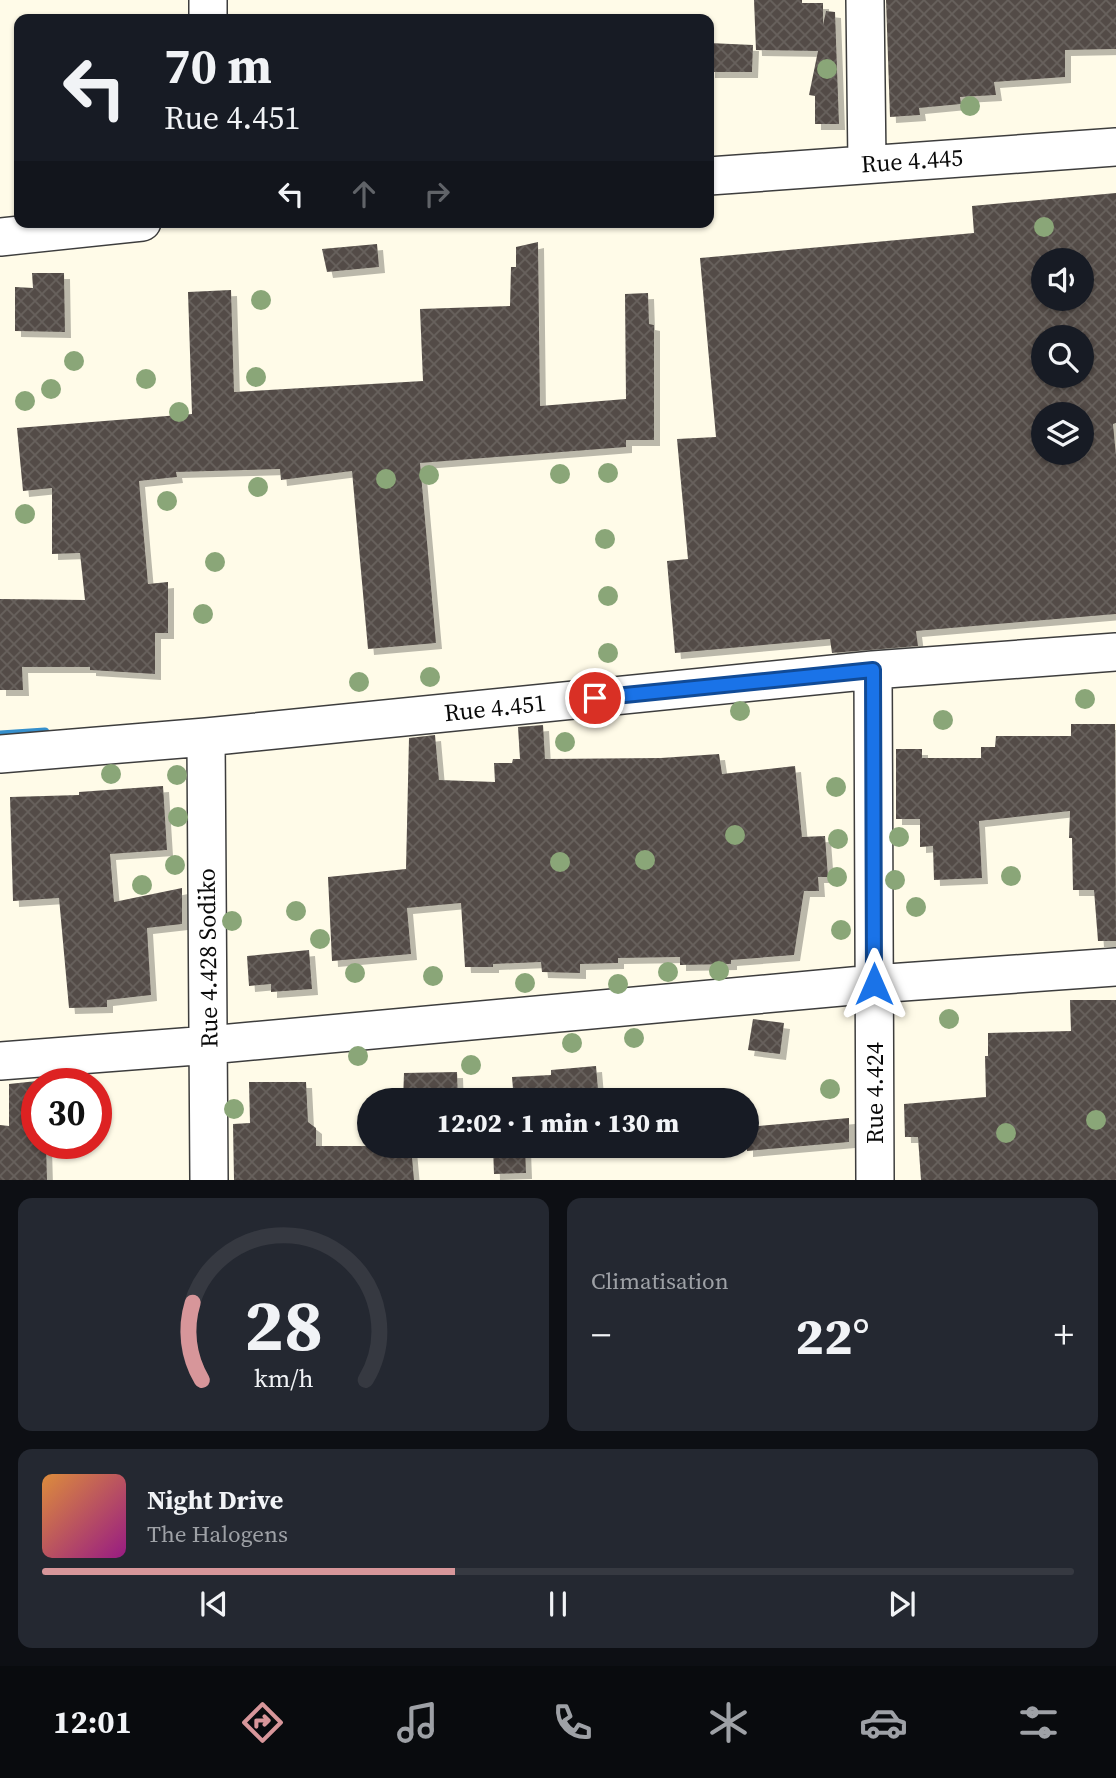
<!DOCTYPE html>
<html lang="fr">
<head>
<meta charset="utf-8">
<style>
  body { margin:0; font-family:"Source Serif 4",serif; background:#242831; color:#f1f3f6; height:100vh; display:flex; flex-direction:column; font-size:26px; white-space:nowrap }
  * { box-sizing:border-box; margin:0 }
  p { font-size:23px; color:#9ea1a6 }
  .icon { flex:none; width:38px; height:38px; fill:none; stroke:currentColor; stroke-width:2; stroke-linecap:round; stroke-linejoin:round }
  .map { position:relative; height:1180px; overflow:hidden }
  .drawer { display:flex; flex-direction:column; gap:18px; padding:18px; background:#0d0f14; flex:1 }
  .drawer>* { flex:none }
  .guide { position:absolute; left:14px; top:14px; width:700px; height:214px; border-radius:14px; box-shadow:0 2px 5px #0004; background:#171b24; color:#f1f3f6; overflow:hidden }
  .controls { position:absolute; left:1031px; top:248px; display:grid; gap:14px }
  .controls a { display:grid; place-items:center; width:63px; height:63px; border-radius:50%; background:#171b24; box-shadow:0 2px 5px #0004; font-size:35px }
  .speed { position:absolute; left:21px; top:1068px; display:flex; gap:14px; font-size:35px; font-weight:700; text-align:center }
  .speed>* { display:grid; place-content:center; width:91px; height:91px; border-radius:50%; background:#171b24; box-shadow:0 2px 5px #0004; line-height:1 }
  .speed .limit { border:10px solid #d22; background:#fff; color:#111 }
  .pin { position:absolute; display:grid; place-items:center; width:60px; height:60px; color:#fff; margin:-30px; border:4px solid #fff; border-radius:50%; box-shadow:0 2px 7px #0007 }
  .me { position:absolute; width:77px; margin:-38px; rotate:0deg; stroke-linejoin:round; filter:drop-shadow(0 0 5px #0008) }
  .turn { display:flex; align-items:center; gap:24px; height:147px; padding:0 35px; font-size:32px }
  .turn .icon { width:91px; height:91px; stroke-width:2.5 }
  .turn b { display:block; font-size:49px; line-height:60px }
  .lanes { display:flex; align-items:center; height:66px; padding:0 35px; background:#0003; justify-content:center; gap:35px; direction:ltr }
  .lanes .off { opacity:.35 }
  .big { font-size:52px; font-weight:800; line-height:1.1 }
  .drawer .widget { flex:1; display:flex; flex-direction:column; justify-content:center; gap:10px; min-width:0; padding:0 24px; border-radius:14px; background:#242831 }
  .drawer .dial { align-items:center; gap:0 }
  .dial svg { height:182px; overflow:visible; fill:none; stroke:#363941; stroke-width:7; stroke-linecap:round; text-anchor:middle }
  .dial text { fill:#f1f3f6; stroke:none }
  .song { display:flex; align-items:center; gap:21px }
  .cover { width:84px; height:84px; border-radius:10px; background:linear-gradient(135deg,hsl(30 70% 55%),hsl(310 70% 35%)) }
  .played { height:7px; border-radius:4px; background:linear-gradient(90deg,#d7969a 40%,#363941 40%) }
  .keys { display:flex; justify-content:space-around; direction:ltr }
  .heat { display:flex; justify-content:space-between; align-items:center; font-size:38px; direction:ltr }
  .drawer .tiles { flex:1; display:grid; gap:18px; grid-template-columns:1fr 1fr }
  .widget:last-child { grid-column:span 2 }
  .trip { position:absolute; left:357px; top:1088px; width:402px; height:70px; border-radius:35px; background:#171b24; box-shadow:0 2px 5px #0004; font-weight:800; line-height:70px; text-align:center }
  .tab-bar { display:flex; height:112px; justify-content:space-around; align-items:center; background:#090b0e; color:#9ea1a6 }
  .tab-bar .icon { width:49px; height:49px }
  .tab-bar .on { color:#d7969a }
  .tab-bar b { font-size:32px; color:#f1f3f6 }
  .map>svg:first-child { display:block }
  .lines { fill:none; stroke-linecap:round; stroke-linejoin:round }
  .stream { stroke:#358fcc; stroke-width:9 }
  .building { fill:url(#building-cross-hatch); fill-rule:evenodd; filter:url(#shadow) }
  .minor-casing { stroke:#3d3d3d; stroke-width:40 }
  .minor { stroke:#fff; stroke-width:37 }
  .tree { fill:#8aa678 }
  .route-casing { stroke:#114b97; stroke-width:18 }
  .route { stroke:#1a73e8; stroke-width:12 }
  .labels { text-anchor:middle; stroke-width:7; stroke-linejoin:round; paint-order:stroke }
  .street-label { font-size:24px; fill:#0a0a0a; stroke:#fff }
</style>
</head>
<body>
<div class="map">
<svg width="1116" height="1180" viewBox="0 0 1116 1180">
  <defs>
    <pattern id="building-cross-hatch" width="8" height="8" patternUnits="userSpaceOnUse" patternTransform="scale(1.75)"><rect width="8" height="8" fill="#534c47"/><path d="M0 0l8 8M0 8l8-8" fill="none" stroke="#67615d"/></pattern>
    <filter id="shadow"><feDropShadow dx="6" dy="6" stdDeviation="0" flood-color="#0004"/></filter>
  </defs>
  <rect width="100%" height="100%" fill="#fffbe8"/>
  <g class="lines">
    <path class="stream" d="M0,735L45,732"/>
  </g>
  <path class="building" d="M754,0H802V3H823V25L826,11L835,12L839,124H815V96L809,95L818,51L756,50Z
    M886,0H1116V49L1065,50V77L994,82L996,95L960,97L961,104L919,108L920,115L890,117Z
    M709,43L753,45L752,72H709Z
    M1116,193V423L1113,424L1116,455V614L916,631L918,646L832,653L830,639L675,653L667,561L688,559L677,439L716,437L700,258L974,233L972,206ZM1043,261H1082V299H1043ZM1043,338H1082V376H1043ZM1043,415H1082V453H1043Z
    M538,242L540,406L626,399L625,294L648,293L649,324L654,325V440H626V447L420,463L436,643L368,649L352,471L281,480L280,469L176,472L177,477L139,481L148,584L168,582V633H155V674L90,670V667H22L23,690H0V599L85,600L80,553L52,554V488L23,491L17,428L192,414L188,292L231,290L234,392L423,381L420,309L510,306L511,267H516V247Z
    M377,244L379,267L327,272L322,249Z
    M32,273H64L65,332L15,331V287L33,288Z
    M1071,724H1115L1116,941H1098L1094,890H1073L1072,838H1069L1070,811L979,821L982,878L934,880L933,846L920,847V819H896V749H922V758H981V747H995L996,736H1071Z
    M543,725L545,759L661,758L719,754L722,774L795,766L802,837L825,836L828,877H818L819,891H804L794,955L731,960V964L680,965V957L618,958V963L580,964V973L542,972L541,962L493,964V967H465L461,903L407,908L411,954L332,961L328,877L406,869L409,738L435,735L439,780L495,782L494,763H512L513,759H520L518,727Z
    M163,786L167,850L110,854L114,902L182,888V924L147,928L151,995L107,1000V1007L69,1008L59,898L13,901L10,797L79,795V792Z
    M309,950L312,989L271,992V984L249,986L247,956Z
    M1070,1000H1116V1180H921L918,1137H905L904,1104L986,1097L985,1056H988V1033L1071,1031Z
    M753,1019L784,1023L780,1054L748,1050Z
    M596,1066L599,1101H514L512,1077L551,1075V1070Z
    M457,1072L458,1101H403L404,1073Z
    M37,1081V1143H46L47,1180H0V1125L9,1126V1084Z
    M249,1082H306L308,1122L316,1128V1146H411L414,1180H234L233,1124L250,1123Z
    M849,1118V1142L747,1151V1127Z
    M525,1146L526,1173L494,1174L493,1147Z"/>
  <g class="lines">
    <defs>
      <path id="minor" d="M208,0V19
        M865,0L867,164
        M709,176L1116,147
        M0,237L142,222
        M873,670L875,1180
        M206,737L209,1180
        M0,754L206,737L873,670L1116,652
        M0,1061L209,1045L874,984L1116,967"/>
    </defs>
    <use href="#minor" class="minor-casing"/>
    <use href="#minor" class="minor"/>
  </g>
  <g class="tree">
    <circle cx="827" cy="69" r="10"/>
    <circle cx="970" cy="106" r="10"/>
    <circle cx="1044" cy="227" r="10"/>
    <circle cx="261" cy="300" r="10"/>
    <circle cx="74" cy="361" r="10"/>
    <circle cx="256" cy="377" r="10"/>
    <circle cx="146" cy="379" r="10"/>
    <circle cx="51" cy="389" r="10"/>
    <circle cx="25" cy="401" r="10"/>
    <circle cx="179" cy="412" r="10"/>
    <circle cx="608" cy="473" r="10"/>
    <circle cx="560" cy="474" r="10"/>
    <circle cx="429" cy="475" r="10"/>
    <circle cx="386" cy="479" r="10"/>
    <circle cx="258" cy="487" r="10"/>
    <circle cx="167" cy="501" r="10"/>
    <circle cx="25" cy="514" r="10"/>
    <circle cx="605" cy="539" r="10"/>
    <circle cx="215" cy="562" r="10"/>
    <circle cx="608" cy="596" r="10"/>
    <circle cx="203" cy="614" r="10"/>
    <circle cx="608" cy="653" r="10"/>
    <circle cx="430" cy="677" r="10"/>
    <circle cx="359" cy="682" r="10"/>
    <circle cx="1085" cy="699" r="10"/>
    <circle cx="740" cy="711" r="10"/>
    <circle cx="943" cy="720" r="10"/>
    <circle cx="565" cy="742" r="10"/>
    <circle cx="111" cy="774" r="10"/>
    <circle cx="177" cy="775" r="10"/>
    <circle cx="836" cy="787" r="10"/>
    <circle cx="178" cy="817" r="10"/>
    <circle cx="735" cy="835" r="10"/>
    <circle cx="899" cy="837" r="10"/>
    <circle cx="838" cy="839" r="10"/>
    <circle cx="645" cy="860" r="10"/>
    <circle cx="560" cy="862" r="10"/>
    <circle cx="175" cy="865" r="10"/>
    <circle cx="1011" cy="876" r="10"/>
    <circle cx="837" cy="877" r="10"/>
    <circle cx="895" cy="880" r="10"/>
    <circle cx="142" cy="885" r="10"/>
    <circle cx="916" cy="907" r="10"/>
    <circle cx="296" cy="911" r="10"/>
    <circle cx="232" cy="921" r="10"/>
    <circle cx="841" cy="930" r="10"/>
    <circle cx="320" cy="939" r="10"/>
    <circle cx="719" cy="971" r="10"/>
    <circle cx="668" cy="972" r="10"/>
    <circle cx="355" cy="973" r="10"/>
    <circle cx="433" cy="976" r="10"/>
    <circle cx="525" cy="983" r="10"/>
    <circle cx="618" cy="984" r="10"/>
    <circle cx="949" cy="1019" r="10"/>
    <circle cx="634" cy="1038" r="10"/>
    <circle cx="572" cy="1043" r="10"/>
    <circle cx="358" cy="1056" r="10"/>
    <circle cx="471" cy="1065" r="10"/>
    <circle cx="830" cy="1089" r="10"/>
    <circle cx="234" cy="1109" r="10"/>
    <circle cx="1096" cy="1120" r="10"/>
    <circle cx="1006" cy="1133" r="10"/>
  </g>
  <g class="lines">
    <defs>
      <path id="route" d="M595,698L873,670L874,984"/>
    </defs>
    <use href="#route" class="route-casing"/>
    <use href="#route" class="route"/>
  </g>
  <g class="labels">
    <g class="street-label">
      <text transform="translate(912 161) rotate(-4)" y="8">Rue 4.445</text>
      <text transform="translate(495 708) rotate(-6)" y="8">Rue 4.451</text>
      <text transform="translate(208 958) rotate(-91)" y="8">Rue 4.428 Sodiko</text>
      <text transform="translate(875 1093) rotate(-90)" y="8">Rue 4.424</text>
    </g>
  </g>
</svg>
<div class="controls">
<a><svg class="icon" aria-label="sound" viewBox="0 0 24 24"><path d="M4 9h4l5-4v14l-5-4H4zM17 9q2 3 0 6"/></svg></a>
<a><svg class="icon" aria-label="search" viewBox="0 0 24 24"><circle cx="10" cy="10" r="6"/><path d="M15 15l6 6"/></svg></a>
<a><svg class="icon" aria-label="layers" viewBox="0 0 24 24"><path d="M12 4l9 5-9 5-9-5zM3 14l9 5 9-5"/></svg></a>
</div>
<div class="speed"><div class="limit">30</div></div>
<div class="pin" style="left:595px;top:698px;background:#d93025"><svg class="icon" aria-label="arrive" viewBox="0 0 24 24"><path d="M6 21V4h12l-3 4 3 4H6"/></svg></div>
<svg class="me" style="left:874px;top:984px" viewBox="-20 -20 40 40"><path d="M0-17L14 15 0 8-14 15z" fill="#1a73e8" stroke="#fff" stroke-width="4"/></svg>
<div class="trip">12:02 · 1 min · 130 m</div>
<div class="guide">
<div class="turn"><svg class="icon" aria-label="left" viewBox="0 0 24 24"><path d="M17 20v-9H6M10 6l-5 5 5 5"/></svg><div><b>70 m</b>Rue 4.451</div></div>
<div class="lanes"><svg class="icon" aria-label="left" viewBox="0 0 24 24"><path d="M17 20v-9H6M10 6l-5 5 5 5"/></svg><svg class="icon off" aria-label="ahead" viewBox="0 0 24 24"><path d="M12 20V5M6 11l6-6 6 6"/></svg><svg class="icon off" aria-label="right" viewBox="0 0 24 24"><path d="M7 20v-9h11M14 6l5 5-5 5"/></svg></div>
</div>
</div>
<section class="drawer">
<div class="tiles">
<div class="widget dial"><svg viewBox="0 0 100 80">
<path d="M14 69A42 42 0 1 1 86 69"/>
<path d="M14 69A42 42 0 0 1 10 35" stroke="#d7969a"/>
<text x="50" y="56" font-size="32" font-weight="700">28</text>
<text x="50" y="72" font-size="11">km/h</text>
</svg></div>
<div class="widget"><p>Climatisation</p>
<div class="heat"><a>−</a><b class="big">22°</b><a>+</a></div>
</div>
<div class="widget">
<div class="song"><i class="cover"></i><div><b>Night Drive</b><p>The Halogens</p></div></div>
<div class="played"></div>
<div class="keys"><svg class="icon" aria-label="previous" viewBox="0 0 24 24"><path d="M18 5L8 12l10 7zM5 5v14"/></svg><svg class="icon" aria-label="pause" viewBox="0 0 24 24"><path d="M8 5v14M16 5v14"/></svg><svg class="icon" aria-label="next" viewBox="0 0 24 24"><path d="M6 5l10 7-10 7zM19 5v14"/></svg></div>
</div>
</div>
</section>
<nav class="tab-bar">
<b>12:01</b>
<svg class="icon on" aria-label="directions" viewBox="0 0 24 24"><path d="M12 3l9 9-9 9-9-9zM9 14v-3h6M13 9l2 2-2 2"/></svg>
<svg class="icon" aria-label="music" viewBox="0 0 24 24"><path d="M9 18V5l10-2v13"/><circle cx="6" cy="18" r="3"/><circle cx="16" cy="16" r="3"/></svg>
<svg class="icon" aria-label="phone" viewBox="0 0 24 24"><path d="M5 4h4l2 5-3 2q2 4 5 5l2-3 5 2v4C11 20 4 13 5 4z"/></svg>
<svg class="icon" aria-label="climate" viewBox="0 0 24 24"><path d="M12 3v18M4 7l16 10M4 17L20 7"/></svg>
<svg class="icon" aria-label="car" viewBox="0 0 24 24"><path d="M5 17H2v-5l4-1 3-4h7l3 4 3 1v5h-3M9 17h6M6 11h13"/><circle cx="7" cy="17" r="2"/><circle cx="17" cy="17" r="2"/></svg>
<svg class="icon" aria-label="filters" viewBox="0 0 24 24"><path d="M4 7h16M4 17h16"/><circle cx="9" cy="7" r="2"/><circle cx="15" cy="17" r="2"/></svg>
</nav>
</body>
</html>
